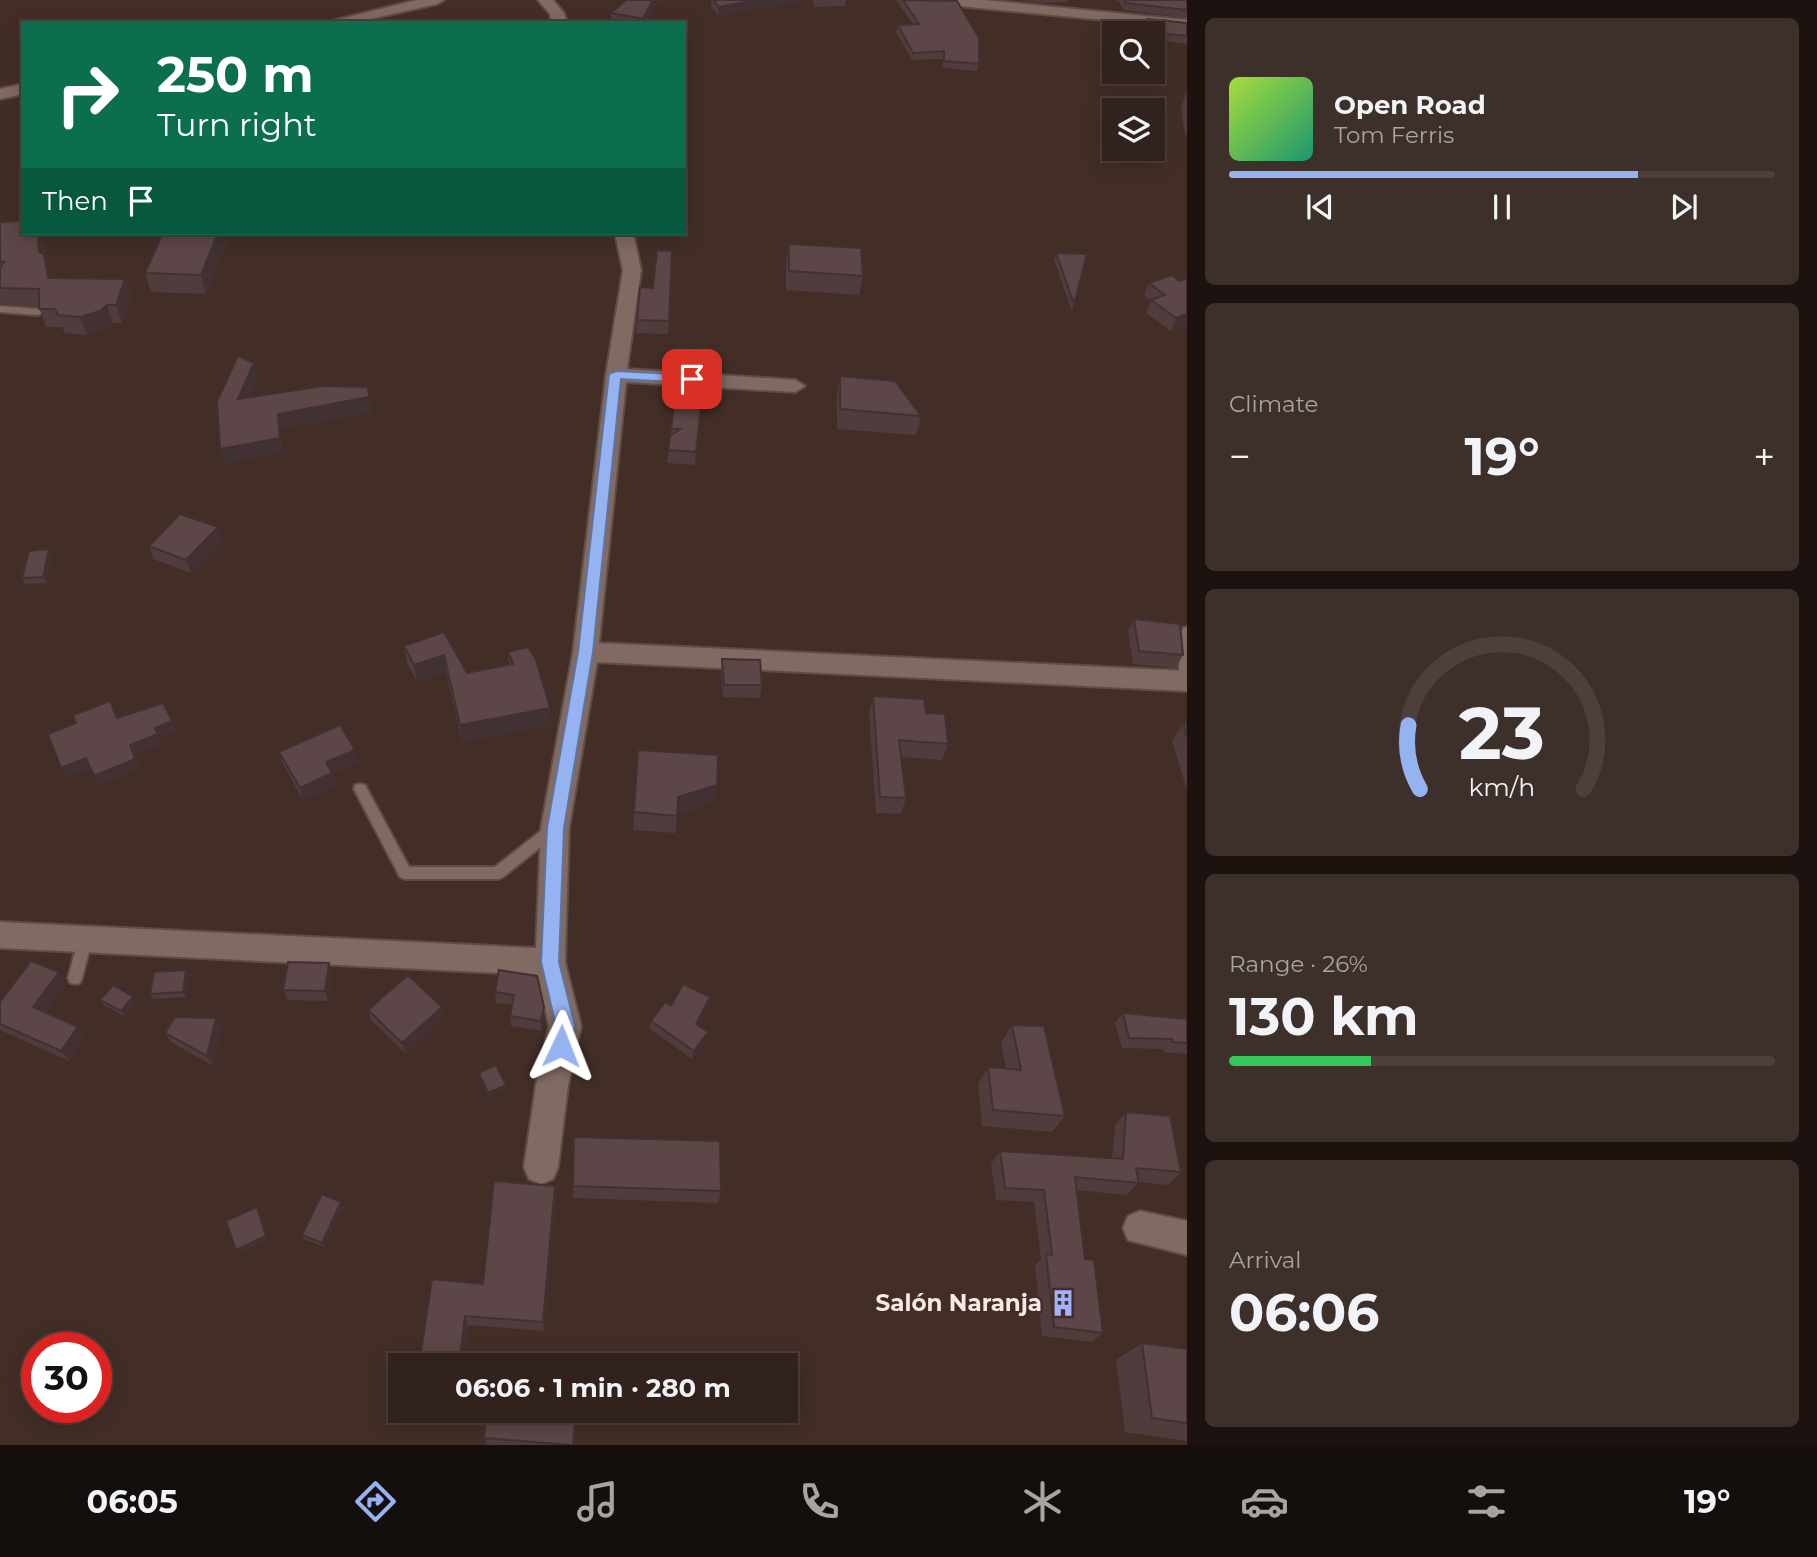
<!DOCTYPE html>
<html lang="en">
<head>
<meta charset="utf-8">
<style>
  body { margin:0; font-family:Montserrat,sans-serif; background:#3d2f2a; color:#f1f3f6; height:100vh; display:flex; flex-direction:column; font-size:26px; white-space:nowrap }
  * { box-sizing:border-box; margin:0 }
  p { font-size:23px; color:#a8a4a4 }
  .icon { flex:none; width:38px; height:38px; fill:none; stroke:currentColor; stroke-width:2; stroke-linecap:round; stroke-linejoin:round }
  .map { position:relative; flex:1; overflow:hidden }
  .side { display:flex; flex-direction:column; gap:18px; padding:18px; background:#1c1310; width:630px }
  .side>* { flex:none }
  .top-card { position:absolute; left:21px; top:21px; width:665px; height:214px; border-radius:0px; box-shadow:0 4px 18px #0003,0 0 0 2px #4d3f3b; background:#0b6e4f; color:#fff; overflow:hidden }
  .tools { position:absolute; left:1102px; top:21px; display:grid; gap:14px }
  .tools a { display:grid; place-items:center; width:63px; height:63px; border-radius:0px; background:#32221d; box-shadow:0 4px 18px #0003,0 0 0 2px #4d3f3b; font-size:35px }
  .speed { position:absolute; left:21px; top:1332px; display:flex; gap:14px; font-size:35px; font-weight:700; text-align:center }
  .speed>* { display:grid; place-content:center; width:91px; height:91px; border-radius:50%; background:#32221d; box-shadow:0 4px 18px #0003,0 0 0 2px #4d3f3b; line-height:1 }
  .speed .limit { border:10px solid #d22; background:#fff; color:#111 }
  .pin { position:absolute; display:grid; place-items:center; width:60px; height:60px; color:#fff; margin:-30px; border-radius:14px; box-shadow:0 4px 10px #0006 }
  .me { position:absolute; width:77px; margin:-38px; rotate:2deg; stroke-linejoin:round; filter:drop-shadow(0 0 5px #0008) }
  .turn { display:flex; align-items:center; gap:24px; height:147px; padding:0 21px; font-size:32px }
  .turn .icon { width:91px; height:91px; stroke-width:2.5 }
  .turn b { display:block; font-size:49px; line-height:60px }
  .then { display:flex; align-items:center; height:66px; padding:0 21px; background:#0003; gap:14px; font-size:26px }
  .big { font-size:52px; font-weight:700; line-height:1.1 }
  .side .widget { flex:1; display:flex; flex-direction:column; justify-content:center; gap:10px; min-width:0; padding:0 24px; border-radius:10px; background:#3d2f2a }
  .side .dial { align-items:center; gap:0 }
  .dial svg { height:182px; overflow:visible; fill:none; stroke:#4d3f3b; stroke-width:7; stroke-linecap:round; text-anchor:middle }
  .dial text { fill:#f1f3f6; stroke:none }
  .song { display:flex; align-items:center; gap:21px }
  .cover { width:84px; height:84px; border-radius:10px; background:linear-gradient(135deg,hsl(80 70% 55%),hsl(160 70% 35%)) }
  .played { height:7px; border-radius:4px; background:linear-gradient(90deg,#95b2f1 75%,#4d3f3b 75%) }
  .keys { display:flex; justify-content:space-around; direction:ltr }
  .heat { display:flex; justify-content:space-between; align-items:center; font-size:38px; direction:ltr }
  .charge { height:10px; border-radius:5px; background:linear-gradient(90deg,#34c759 26%,#4d3f3b 0) }
  .trip { position:absolute; left:388px; top:1353px; width:410px; height:70px; border-radius:0px; background:#32221d; box-shadow:0 4px 18px #0003,0 0 0 2px #4d3f3b; font-weight:700; line-height:70px; text-align:center }
  .tabs { display:flex; height:112px; justify-content:space-around; align-items:center; background:#140e0c; color:#a8a4a4 }
  .tabs .icon { width:49px; height:49px }
  .tabs .current { color:#95b2f1 }
  .tabs b { font-size:32px; color:#f1f3f6 }
  main { display:flex; flex:1; min-height:0 }
  .map>svg:first-child { display:block }
  .lines { fill:none; stroke-linecap:round; stroke-linejoin:round }
  .service-casing { stroke:#5e4d47; stroke-width:4 }
  .minor-casing { stroke:#5e4d47; stroke-width:4 }
  .service { fill:#806a61; fill-rule:evenodd }
  .minor { fill:#806a61; fill-rule:evenodd }
  .wall { fill:#503c3d }
  .shaded-wall { fill:#413132 }
  .building { fill:#5d4647; stroke:#413132; stroke-width:2 }
  .route { fill:#95b2f1; stroke:#61749d; stroke-width:2 }
  .labels { text-anchor:middle; stroke-width:5; stroke-linejoin:round; paint-order:stroke }
  .near-poi-label { font-size:23px; font-weight:bold; fill:#f8eae5; stroke:#422e27; text-anchor:end }
</style>
</head>
<body>
<main>
<div class="map">
<svg width="1187" height="1445" viewBox="0 0 1187 1445">
  <rect width="100%" height="100%" fill="#422e27"/>
  <g class="lines">
    <defs>
      <path id="service" d="M0,306L38,309L43,312L38,315L0,312Z
        M1187,627V685L1186,686L1180,681L1177,641L1183,628Z
        M360,784L365,785L409,867H495L547,826L552,825L557,826L559,830L557,834L503,877L498,879H405L400,877L354,789L355,785Z
        M85,934L90,936L92,940L82,978L80,983L75,984L70,983L68,978L78,940L80,936Z"/>
      <path id="minor" d="M417,0H444L437,4L353,23H324Z
        M538,0H553L564,13L567,23H552L550,14Z
        M932,0H984L1187,20V28L939,4Z
        M23,84V94L0,99V89Z
        M615,233H633L641,270L627,369L795,380L805,386L795,392L626,382L599,643L1187,671V691L597,662L569,828L565,962L581,1026L568,1085L558,1167L553,1179L541,1184L529,1179L524,1167L536,1085L549,1026L538,975L0,948V922L536,948L541,828L573,652L606,375L623,270Z
        M1140,1211L1187,1221V1255L1128,1240L1123,1228L1128,1216Z"/>
    </defs>
    <use href="#service" class="service-casing"/>
    <use href="#minor" class="minor-casing"/>
    <use href="#service" class="service"/>
    <use href="#minor" class="minor"/>
  </g>
  <path class="wall" d="M626,0H658L646,23H611V13Z
    M711,0H798V2L718,16L711,6Z
    M812,0H846L845,6L815,7Z
    M896,0H949L979,64L977,71L943,68V59L912,60L896,32L898,25L913,24Z
    M1018,0H1067V2L1042,3Z
    M1115,0H1187V18L1124,10L1119,2Z
    M1148,19L1187,23V44L1155,40L1153,38V33H1150L1146,27Z
    M1187,90V136L1185,134L1181,109Z
    M0,222L38,235L45,253V258L51,278L125,279L131,297L122,323H113L106,329L87,335L65,333L62,327H46L39,307L0,305Z
    M230,233L206,294L151,292L145,273Z
    M789,244L863,276L859,295L786,290V262Z
    M672,251L668,334L636,333L637,320Z
    M1056,253L1074,304L1072,311L1054,260Z
    M1187,279V325L1171,331L1146,313L1151,301L1144,295L1149,283L1179,281Z
    M840,376L921,416L916,435L837,429V395Z
    M703,388L695,465L667,463L671,429Z
    M218,527L222,540L191,573L153,559L149,546Z
    M49,549L52,556L46,583L25,584L22,578Z
    M1134,619L1183,655L1176,668L1133,664L1128,631Z
    M444,632L467,673L509,665L508,652L551,725L462,742L446,672L417,682L407,663L404,646Z
    M722,659L762,685L760,698L723,697L721,671Z
    M873,696L926,713L948,744L942,760L901,757L906,798L901,814L876,813L869,712Z
    M1183,723L1187,737V790L1172,741Z
    M638,750L714,802L677,815L676,833L633,830Z
    M279,752L358,762L332,773L336,785L303,800L283,764Z
    M186,970L189,975L186,997L153,999L150,994Z
    M499,970L544,1007V1017L542,1031L511,1026L510,1016L512,1005L496,1003L495,992Z
    M59,972L66,983L45,1012L86,1037L69,1061L0,1030V1002Z
    M332,974L328,1001L288,1000L283,990Z
    M710,997L709,1006L698,1025L706,1040L692,1059L650,1029L651,1021L671,1006Z
    M100,1000L136,1001L124,1016L104,1005Z
    M368,1010L444,1017L405,1053L371,1020Z
    M1123,1013L1187,1019V1054L1164,1052V1049L1122,1048L1115,1023Z
    M216,1018L221,1028L213,1066L171,1042L165,1033Z
    M1012,1025L1065,1116L1052,1132L982,1126L978,1084L988,1067L1006,1069L1001,1043Z
    M479,1073L506,1085V1089L489,1097L480,1078Z
    M1126,1112L1181,1172L1168,1185L1139,1182L1127,1195L1076,1190L1085,1259L1103,1333L1091,1342L1042,1336L1035,1265L1041,1259L1034,1202L996,1200L991,1164L1000,1151L1112,1158L1115,1125Z
    M573,1186L721,1191L718,1203L573,1198Z
    M556,1197L544,1331L468,1325L419,1365L483,1284Z
    M341,1202L343,1206L324,1247L304,1239L302,1235Z
    M1142,1343L1186,1349L1187,1348V1441L1125,1432L1116,1360Z
    M577,1410L574,1445H487L484,1438Z"/>
  <path class="shaded-wall" d="M653,0L658,1L646,23H643V19Z
    M756,0H798V2L718,16V7Z
    M218,233H230L206,294L201,275Z
    M38,235L50,272L54,296L39,252Z
    M125,279L131,297L122,323L116,305Z
    M107,305L113,323L106,329L87,335L80,317Z
    M1187,314V325L1171,331L1176,318Z
    M254,363L258,378L242,415L238,399Z
    M368,387L372,413L281,429L283,453L224,464L220,449L278,414Z
    M218,527L222,540L191,573L186,560Z
    M49,549L52,556L46,583L43,577Z
    M444,655L446,672L417,682L414,665Z
    M550,708L551,725L462,742L460,725Z
    M172,721L177,732L160,739L162,744L135,756L140,769L99,786L94,776L130,745L155,728Z
    M355,750L358,762L329,774L326,762Z
    M86,758L92,768L67,778L61,768Z
    M332,773L336,785L303,800L300,788Z
    M717,785L714,802L677,815L678,797Z
    M329,963L332,974L328,1001L325,991Z
    M186,970L189,975L186,997L183,992Z
    M59,972L66,983L41,1017L33,1007Z
    M133,996L136,1001L124,1016L121,1011Z
    M710,997L709,1006L695,1032L696,1024Z
    M442,1007L444,1017L405,1053L402,1043Z
    M544,1007V1017L542,1031L541,1021Z
    M216,1018L221,1028L213,1066L207,1056Z
    M78,1027L86,1037L69,1061L61,1051Z
    M708,1032L706,1040L692,1059L694,1051Z
    M506,1085V1089L489,1097L488,1093Z
    M555,1186L556,1197L544,1331L543,1322Z
    M341,1202L343,1206L324,1247L322,1243Z
    M257,1207L259,1211L269,1239L239,1254L236,1250Z
    M465,1316L468,1325L463,1365H459Z
    M576,1410H577L574,1445H573Z"/>
  <path class="building" d="M626,0H653L643,19L611,13Z
    M714,0H756L718,7Z
    M903,0L957,1L979,38V64L944,61V51L913,53L898,25L919,24Z
    M1124,0H1187V10L1126,3Z
    M1148,19L1187,23V36L1158,33Z
    M17,221L23,223V233H36L38,235L39,252L44,254L48,278L125,279L116,305H107L100,311L80,317L58,315L55,309H39V289L0,288V268L4,262H0V222Z
    M163,233H218L201,275L145,273Z
    M789,244L861,248L863,276L789,271Z
    M657,250L672,251L669,321L637,320L640,287L653,288Z
    M1056,253L1087,254L1074,304Z
    M1172,275L1179,281L1187,279V314L1176,318L1151,300L1165,295L1149,283Z
    M238,356L254,363L238,399L323,386L368,387L369,397L278,414L280,438L220,449L217,401Z
    M840,376L895,381L921,416L840,409Z
    M676,386L703,388L696,452L668,450L670,436L680,429H671Z
    M180,514L218,527L186,560L149,546Z
    M49,549L43,577L22,578L29,551Z
    M1134,619L1180,624L1183,655L1139,651Z
    M444,632L467,673L513,664L508,652L528,647L536,660L550,708L460,725L444,655L414,665L404,646Z
    M722,659L760,660L762,685H724Z
    M873,696L924,699L926,713L945,714L948,744L899,740L906,798L880,797Z
    M110,701L117,718L163,703L172,721L155,728L158,734L130,745L135,759L94,776L86,758L61,768L48,734L76,723L73,715Z
    M1183,723H1187V737Z
    M340,725L355,750L326,762L332,773L300,788L279,752Z
    M638,750L718,755L717,785L678,797L677,816L634,812Z
    M31,961L59,972L33,1007L78,1027L61,1051L0,1024V1002Z
    M288,962L329,963L325,991L283,990Z
    M186,970L183,992L150,994L154,972Z
    M499,970L537,976L544,1007L541,1021L510,1016L514,995L495,992Z
    M408,975L442,1007L402,1043L368,1010Z
    M683,984L710,997L696,1024L708,1032L694,1051L651,1021L665,1002L671,1006Z
    M113,985L133,996L121,1011L100,1000Z
    M1123,1013L1187,1019V1043L1173,1042L1172,1039L1129,1038Z
    M175,1017L216,1018L207,1056L165,1033Z
    M1012,1025L1044,1026L1065,1116L993,1110L988,1067L1021,1070Z
    M496,1065L506,1085L488,1093L479,1073Z
    M1126,1112L1170,1116L1181,1172L1136,1168L1139,1183L1075,1177L1085,1259L1094,1260L1103,1333L1054,1327L1046,1254L1052,1255L1044,1190L1005,1188L1000,1151L1123,1159Z
    M574,1137L720,1141L721,1191L573,1186Z
    M494,1181L555,1186L543,1322L465,1316L459,1365H419L432,1279L483,1284Z
    M322,1194L341,1202L322,1243L302,1235Z
    M257,1207L266,1236L236,1250L226,1221Z
    M1142,1343L1187,1349V1423L1152,1418Z
    M487,1410H576L573,1445L484,1438Z"/>
  <path class="route" d="M616,371L692,375L699,379L692,383L621,379L593,652L564,828L559,962L575,1026L568,1052L561,1055L554,1052L552,1046L556,1026L541,962L547,828L578,652L609,374Z"/>
  <defs>
    <symbol id="building-bare" viewBox="-9 -9 18 18"><path d="M-4-6H4V6H1V3H-1V6H-4ZM-2.5-4.3h1.7v1.8h-1.7ZM.8-4.3h1.7v1.8H.8ZM-2.5-1h1.7V.8h-1.7ZM.8-1h1.7V.8H.8Z" fill="#a3b2fd" stroke="#422e27" stroke-width="2.5" paint-order="stroke"/></symbol>
  </defs>
  <g fill-rule="evenodd">
    <use href="#building-bare" x="1044" y="1284" width="38" height="38"/>
  </g>
  <g class="labels">
    <g class="near-poi-label">
      <text x="1042" y="1311">Salón Naranja</text>
    </g>
  </g>
</svg>
<div class="tools">
<a><svg class="icon" aria-label="search" viewBox="0 0 24 24"><circle cx="10" cy="10" r="6"/><path d="M15 15l6 6"/></svg></a>
<a><svg class="icon" aria-label="layers" viewBox="0 0 24 24"><path d="M12 4l9 5-9 5-9-5zM3 14l9 5 9-5"/></svg></a>
</div>
<div class="speed"><div class="limit">30</div></div>
<div class="pin" style="left:692px;top:379px;background:#d93025"><svg class="icon" aria-label="arrive" viewBox="0 0 24 24"><path d="M6 21V4h12l-3 4 3 4H6"/></svg></div>
<svg class="me" style="left:561px;top:1046px" viewBox="-20 -20 40 40"><path d="M0-17L14 15 0 8-14 15z" fill="#95b2f1" stroke="#fff" stroke-width="4"/></svg>
<div class="trip">06:06 · 1 min · 280 m</div>
<div class="top-card">
<div class="turn"><svg class="icon" aria-label="right" viewBox="0 0 24 24"><path d="M7 20v-9h11M14 6l5 5-5 5"/></svg><div><b>250 m</b>Turn right</div></div>
<div class="then">Then<svg class="icon" aria-label="arrive" viewBox="0 0 24 24"><path d="M6 21V4h12l-3 4 3 4H6"/></svg></div>
</div>
</div>
<section class="side">
<div class="widget">
<div class="song"><i class="cover"></i><div><b>Open Road</b><p>Tom Ferris</p></div></div>
<div class="played"></div>
<div class="keys"><svg class="icon" aria-label="previous" viewBox="0 0 24 24"><path d="M18 5L8 12l10 7zM5 5v14"/></svg><svg class="icon" aria-label="pause" viewBox="0 0 24 24"><path d="M8 5v14M16 5v14"/></svg><svg class="icon" aria-label="next" viewBox="0 0 24 24"><path d="M6 5l10 7-10 7zM19 5v14"/></svg></div>
</div>
<div class="widget"><p>Climate</p>
<div class="heat"><a>−</a><b class="big">19°</b><a>+</a></div>
</div>
<div class="widget dial"><svg viewBox="0 0 100 80">
<path d="M14 69A42 42 0 1 1 86 69"/>
<path d="M14 69A42 42 0 0 1 9 41" stroke="#95b2f1"/>
<text x="50" y="56" font-size="32" font-weight="700">23</text>
<text x="50" y="72" font-size="11">km/h</text>
</svg></div>
<div class="widget"><p>Range · 26%</p><b class="big">130 km</b><div class="charge"></div></div>
<div class="widget"><p>Arrival</p><b class="big">06:06</b></div>
</section>
</main>
<nav class="tabs">
<b>06:05</b>
<svg class="icon current" aria-label="directions" viewBox="0 0 24 24"><path d="M12 3l9 9-9 9-9-9zM9 14v-3h6M13 9l2 2-2 2"/></svg>
<svg class="icon" aria-label="music" viewBox="0 0 24 24"><path d="M9 18V5l10-2v13"/><circle cx="6" cy="18" r="3"/><circle cx="16" cy="16" r="3"/></svg>
<svg class="icon" aria-label="phone" viewBox="0 0 24 24"><path d="M5 4h4l2 5-3 2q2 4 5 5l2-3 5 2v4C11 20 4 13 5 4z"/></svg>
<svg class="icon" aria-label="climate" viewBox="0 0 24 24"><path d="M12 3v18M4 7l16 10M4 17L20 7"/></svg>
<svg class="icon" aria-label="car" viewBox="0 0 24 24"><path d="M5 17H2v-5l4-1 3-4h7l3 4 3 1v5h-3M9 17h6M6 11h13"/><circle cx="7" cy="17" r="2"/><circle cx="17" cy="17" r="2"/></svg>
<svg class="icon" aria-label="filters" viewBox="0 0 24 24"><path d="M4 7h16M4 17h16"/><circle cx="9" cy="7" r="2"/><circle cx="15" cy="17" r="2"/></svg>
<b>19°</b>
</nav>
</body>
</html>
